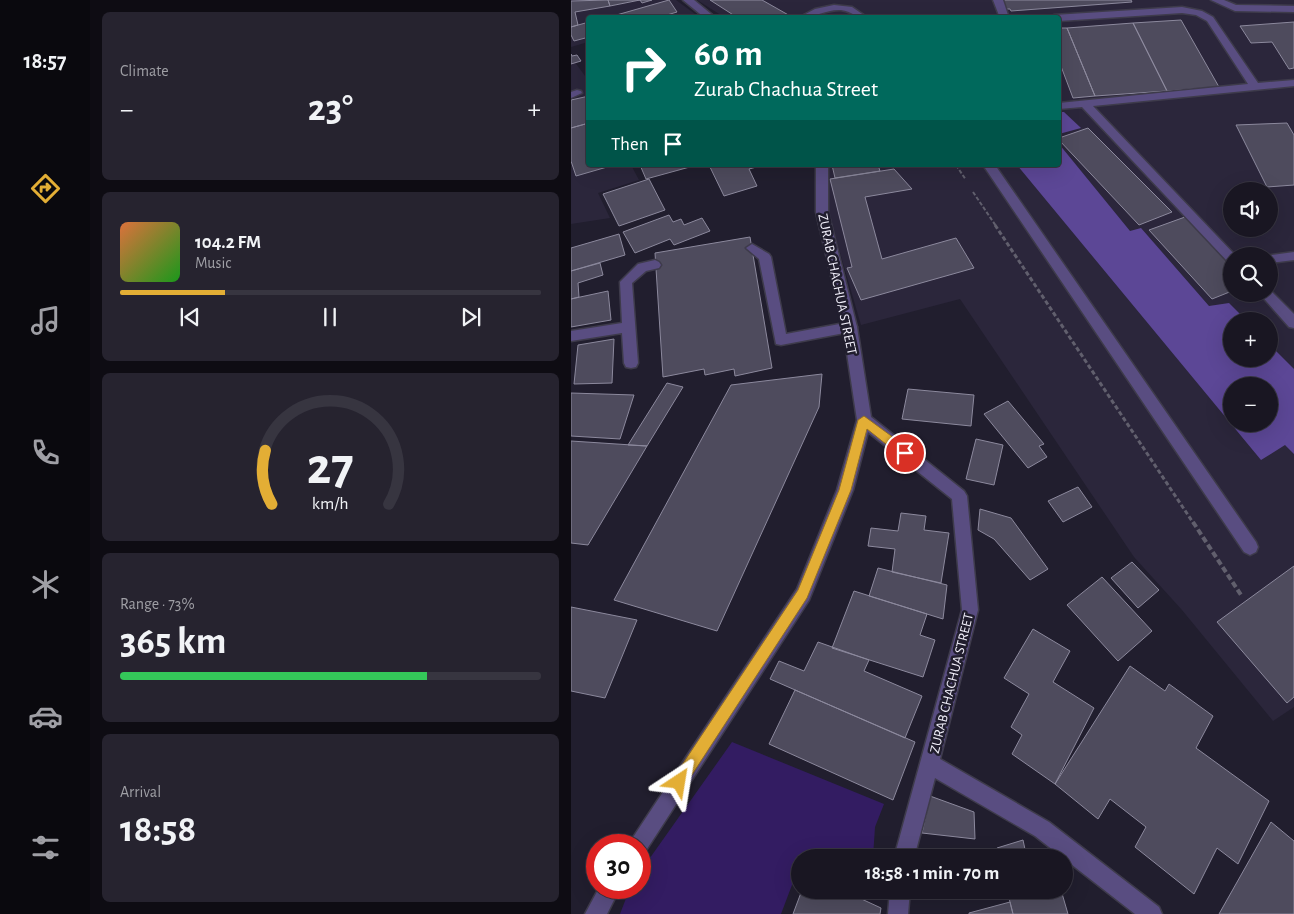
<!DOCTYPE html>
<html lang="en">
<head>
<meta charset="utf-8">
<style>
  body { margin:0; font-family:"Alegreya Sans",sans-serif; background:#26232f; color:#f1f3f6; height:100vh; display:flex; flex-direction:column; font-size:19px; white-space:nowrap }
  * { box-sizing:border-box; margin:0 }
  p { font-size:16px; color:#9f9fa5 }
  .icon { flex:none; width:28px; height:28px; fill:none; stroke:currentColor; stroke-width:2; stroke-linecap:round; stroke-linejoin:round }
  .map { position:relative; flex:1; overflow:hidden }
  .sheet { display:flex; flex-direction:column; gap:12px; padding:12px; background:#0e0c13; width:481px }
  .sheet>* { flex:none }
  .guide { position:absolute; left:15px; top:15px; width:475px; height:152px; border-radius:5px; box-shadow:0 5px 20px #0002,0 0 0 1px #373540; background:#00695c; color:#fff; overflow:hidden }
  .buttons { position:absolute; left:652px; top:182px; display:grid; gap:10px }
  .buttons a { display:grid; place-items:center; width:55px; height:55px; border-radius:50%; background:#191622; box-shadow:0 5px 20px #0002,0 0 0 1px #373540; font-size:25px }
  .speed { position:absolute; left:15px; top:834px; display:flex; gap:10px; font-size:25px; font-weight:700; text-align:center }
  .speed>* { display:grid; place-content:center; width:65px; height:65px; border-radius:50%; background:#191622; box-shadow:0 5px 20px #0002,0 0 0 1px #373540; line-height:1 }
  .speed .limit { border:8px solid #d22; background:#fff; color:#111 }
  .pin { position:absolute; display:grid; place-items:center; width:42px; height:42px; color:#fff; margin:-21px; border:2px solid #fff; border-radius:50%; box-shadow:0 1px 5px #0007 }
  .me { position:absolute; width:55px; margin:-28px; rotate:33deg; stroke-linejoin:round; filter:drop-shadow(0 0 4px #0008) }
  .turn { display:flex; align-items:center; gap:18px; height:105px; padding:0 25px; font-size:22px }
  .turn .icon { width:65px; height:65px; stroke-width:2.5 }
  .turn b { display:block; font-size:35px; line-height:42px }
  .then { display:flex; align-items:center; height:48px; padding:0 25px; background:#0003; gap:10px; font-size:19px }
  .big { font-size:38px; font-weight:700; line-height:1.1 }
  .sheet .tile { flex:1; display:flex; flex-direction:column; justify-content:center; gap:8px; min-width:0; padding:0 18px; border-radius:8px; background:#26232f }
  .sheet .dial { align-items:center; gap:0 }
  .dial svg { height:130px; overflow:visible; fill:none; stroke:#373540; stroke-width:7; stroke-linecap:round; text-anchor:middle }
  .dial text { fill:#f1f3f6; stroke:none }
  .song { display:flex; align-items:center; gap:15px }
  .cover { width:60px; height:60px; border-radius:8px; background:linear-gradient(135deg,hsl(20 70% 55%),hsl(120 70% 35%)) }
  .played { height:5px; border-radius:2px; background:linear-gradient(90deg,#e3ae35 25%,#373540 25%) }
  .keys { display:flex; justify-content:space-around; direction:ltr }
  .heat { display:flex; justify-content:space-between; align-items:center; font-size:28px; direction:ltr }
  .charge { height:8px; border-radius:4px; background:linear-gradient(90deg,#34c759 73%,#373540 0) }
  .trip { position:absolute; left:220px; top:849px; width:282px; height:50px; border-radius:25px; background:#191622; box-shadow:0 5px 20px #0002,0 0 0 1px #373540; font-weight:700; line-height:50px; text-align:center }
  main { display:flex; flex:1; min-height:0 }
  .menu { display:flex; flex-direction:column; width:90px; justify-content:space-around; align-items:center; background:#0a090e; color:#9f9fa5 }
  .menu .icon { width:35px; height:35px }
  .menu .on { color:#e3ae35 }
  .menu b { font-size:22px; color:#f1f3f6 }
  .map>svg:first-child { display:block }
  .built { fill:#2b263b; fill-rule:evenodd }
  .green { fill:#331c62 }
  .forest { fill:#5c4796; fill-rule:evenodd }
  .building { fill:#4e4b5d; stroke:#8c899d }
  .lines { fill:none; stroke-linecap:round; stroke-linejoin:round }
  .lane-casing { stroke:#3e3b4b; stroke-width:3 }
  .street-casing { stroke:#3e3b4b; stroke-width:3 }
  .path-far2 { stroke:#615f6d; stroke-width:2; stroke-dasharray:4 2; stroke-linecap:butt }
  .path-far1 { stroke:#615f6d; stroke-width:3; stroke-dasharray:4.5 2.5; stroke-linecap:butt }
  .path { stroke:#615f6d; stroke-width:4; stroke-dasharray:6 3; stroke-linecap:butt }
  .lane { fill:#594d81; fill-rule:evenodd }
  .street { fill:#594d81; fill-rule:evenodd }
  .route { fill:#e3ae35; stroke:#947122 }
  .labels { text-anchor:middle; stroke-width:5; stroke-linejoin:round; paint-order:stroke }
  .street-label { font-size:14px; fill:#f2f0fb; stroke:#211e2e }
</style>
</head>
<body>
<main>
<nav class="menu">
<b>18:57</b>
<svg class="icon on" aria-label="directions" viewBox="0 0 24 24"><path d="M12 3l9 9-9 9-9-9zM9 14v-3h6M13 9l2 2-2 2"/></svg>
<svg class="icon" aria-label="music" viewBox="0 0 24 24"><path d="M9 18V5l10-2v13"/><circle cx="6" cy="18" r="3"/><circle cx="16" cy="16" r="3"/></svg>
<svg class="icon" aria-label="phone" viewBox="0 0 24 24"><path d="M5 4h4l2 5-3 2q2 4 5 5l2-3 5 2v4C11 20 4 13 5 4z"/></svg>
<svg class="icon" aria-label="climate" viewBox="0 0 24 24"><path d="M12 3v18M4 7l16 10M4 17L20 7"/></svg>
<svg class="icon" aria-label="car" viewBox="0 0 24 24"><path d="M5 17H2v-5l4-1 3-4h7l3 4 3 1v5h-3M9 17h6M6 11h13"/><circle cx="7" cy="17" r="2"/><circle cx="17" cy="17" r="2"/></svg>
<svg class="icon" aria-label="filters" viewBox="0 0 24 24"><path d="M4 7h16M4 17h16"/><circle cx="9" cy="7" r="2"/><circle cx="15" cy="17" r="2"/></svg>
</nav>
<section class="sheet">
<div class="tile"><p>Climate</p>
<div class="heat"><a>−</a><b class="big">23°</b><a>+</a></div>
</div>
<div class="tile">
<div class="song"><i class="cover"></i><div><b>104.2 FM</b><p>Music</p></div></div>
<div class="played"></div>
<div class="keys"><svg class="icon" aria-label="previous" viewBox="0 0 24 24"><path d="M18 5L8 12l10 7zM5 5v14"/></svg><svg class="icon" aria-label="pause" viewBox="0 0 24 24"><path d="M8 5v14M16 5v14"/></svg><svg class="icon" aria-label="next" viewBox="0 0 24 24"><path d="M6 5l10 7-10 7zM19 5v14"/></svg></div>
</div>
<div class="tile dial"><svg viewBox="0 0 100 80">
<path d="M14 69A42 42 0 1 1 86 69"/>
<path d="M14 69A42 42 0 0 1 10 36" stroke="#e3ae35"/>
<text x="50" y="56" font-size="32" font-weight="700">27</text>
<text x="50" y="72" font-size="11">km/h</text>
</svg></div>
<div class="tile"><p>Range · 73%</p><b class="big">365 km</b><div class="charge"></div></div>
<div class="tile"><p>Arrival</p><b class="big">18:58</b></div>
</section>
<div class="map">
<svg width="723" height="914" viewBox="0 0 723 914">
  <rect width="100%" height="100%" fill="#211e2e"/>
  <path class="built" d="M0,0H105L124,14L111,18H18L17,42L0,47Z
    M126,0H723V707L702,721L611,610L563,557L389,299L290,325L256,208V165H488V18L153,17ZM661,191H699V229H661ZM661,256H699V294H661ZM661,321H699V359H661ZM661,386H699V424H661Z
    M0,57L17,80L18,165H60L68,180L27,193L39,218L0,224Z"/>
  <path class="green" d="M161,742L313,804L304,827L302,857L229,858V870L227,869L210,914H49L59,888H69V872Z"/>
  <path class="forest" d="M488,112H493L510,128L488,134Z
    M488,144L559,231L570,228L638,306L658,303L676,321H661V359H699V345L723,369V454L714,445L690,460L446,165H488ZM661,386H699V424H661Z"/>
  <path class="building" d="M37,0H81L71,3L69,0L39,6Z
    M37,0L39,6L4,12L7,25L0,27V1Z
    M98,0L106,12L86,18H35Z
    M139,0H191L221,17L167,18Z
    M430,0H560L561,2L440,11L439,9H434Z
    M610,20L648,87L596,91L562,23Z
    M18,22V37L3,41L0,35V27Z
    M723,22V68L718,69L701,42L680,43L669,26Z
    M562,23L596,91L524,96L496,28Z
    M488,28H496L524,96L502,98L488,61Z
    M0,54L1,56L6,55L10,61L0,64Z
    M18,96V123L0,128V100Z
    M18,123V165H43L5,176L0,161V128Z
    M716,123L723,135V185L696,187L665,125Z
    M517,128L601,212L568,225L488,140V138Z
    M69,165H126L75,179Z
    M138,165H193L178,169L186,186L153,196Z
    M261,165H307L309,171L264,178Z
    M323,169L341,189L294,197L311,259L385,238L403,268L290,300L276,268L281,267L259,179Z
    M78,179L94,210L48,226L32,194Z
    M98,215L102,222L110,219L113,225L131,218L139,231L103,245L99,239L64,253L52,232Z
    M614,217L661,266V291L641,299L578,230Z
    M48,234L54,255L0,271V248Z
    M179,237L201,368L164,376L163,369L134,375L133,369L92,377L84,253Z
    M29,263L32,275L7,283L8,297L0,299V271Z
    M37,291L40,320L0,327V299Z
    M43,339L41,383L3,384L7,345Z
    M251,374L248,407L146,631L43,600L160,385Z
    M96,383L112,387L76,446L57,445Z
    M337,389L403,395L400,426L331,419Z
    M0,393L63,395L49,439L0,436Z
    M437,401L473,444L468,446L476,457L457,468L413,414Z
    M405,439L432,445L423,485L395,479Z
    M0,441L76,446L17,545L0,543Z
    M507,487L521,507L492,522L477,501Z
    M409,509L440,518L477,569L459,580L423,539L407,530Z
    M330,513L355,516L353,530L378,533L370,583L321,572L324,549L297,546L300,528L327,531Z
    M561,562L588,590L567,608L540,578Z
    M723,566V697L716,703L646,622Z
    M307,568L376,585L372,619L298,596Z
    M531,577L581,631L547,661L496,605Z
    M283,591L356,614L349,635L364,640L352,677L261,648Z
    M0,607L66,620L34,698L0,691Z
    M462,629L499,651L482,682L523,708L484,784L441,754L451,735L440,727L458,694L433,678Z
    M247,642L298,660L293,671L351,696L334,738L199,679L208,661L233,671Z
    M559,666L594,691L598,684L642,716L625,748L698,801L667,864L646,848L623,894L564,847L575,827L539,799L527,819L484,784Z
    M224,690L344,742L322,800L198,744Z
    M359,796L403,812L404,839L351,833Z
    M700,822L723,841V914H648Z
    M452,840L455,854L466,852L467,858H428L426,848Z
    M231,890H271L310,908L309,914H222Z
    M436,890H490L497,914H442Z
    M439,902L442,914H398V913Z"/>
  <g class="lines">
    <defs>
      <path id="lane" d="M422,0H432L438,18H429Z
        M640,0H653L665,5L723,6V12L664,11Z
        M263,5L281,7L297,18C284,18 281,11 270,10C256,9 243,18 227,18L244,9Z
        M611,7L631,11L642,17L687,83L723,80V86L522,106L665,256H661V263L657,262L511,107L488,109V103L677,84L636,21L625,15L611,13L488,21V18H479L483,15Z
        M6,90L10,91L11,93L0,98V92Z
        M412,165H424L685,542L687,547L685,552L679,555L673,552Z
        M181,244L198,254L200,257L215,334L279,322L284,323L286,327L284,331L210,345L205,344L188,259L175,248Z
        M723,252V260L699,263V256H694Z
        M84,260L88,262L90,265L88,268L75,271L61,283L67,363L65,367L60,368L55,367L53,363L51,333L0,341V331L51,323L49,282L67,264Z
        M699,290L723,314V328L718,327L689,294H699Z"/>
      <path id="street" d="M112,0H123L145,18H134Z
        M245,165H257V212L286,327L300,417L393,491L396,496L407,610L369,759L478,822L588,907L591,914H564L464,836L364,778L343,858H323L391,610L381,499L297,432L282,490L238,600L74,852L69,854V845H57L226,589L266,490L286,420L272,327L245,212Z
        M28,888H49L36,914H14Z
        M319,890H339L337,914H317Z"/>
    </defs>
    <use href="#lane" class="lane-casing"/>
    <use href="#street" class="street-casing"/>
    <path class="path-far2" d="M385,165L395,180
      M402,192L425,226"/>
    <path class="path-far1" d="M424,225L623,524"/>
    <path class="path" d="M622,522L670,595"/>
    <use href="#lane" class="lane"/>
    <use href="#street" class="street"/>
  </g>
  <path class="route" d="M293,416L338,449L339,453L338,456H330L296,429L280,490L236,598L113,787L108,790L103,787L101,782L103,777L227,590L268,490L287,420Z"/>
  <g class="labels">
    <g class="street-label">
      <text transform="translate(267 284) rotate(78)" y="5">ZURAB CHACHUA STREET</text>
      <text transform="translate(380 683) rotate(-76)" y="5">ZURAB CHACHUA STREET</text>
    </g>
  </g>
</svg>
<div class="buttons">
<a><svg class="icon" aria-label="sound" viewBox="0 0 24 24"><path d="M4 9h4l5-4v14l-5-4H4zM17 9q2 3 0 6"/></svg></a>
<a><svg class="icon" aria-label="search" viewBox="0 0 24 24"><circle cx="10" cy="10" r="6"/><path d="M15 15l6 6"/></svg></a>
<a>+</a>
<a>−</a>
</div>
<div class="speed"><div class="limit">30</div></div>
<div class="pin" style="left:334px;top:453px;background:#d93025"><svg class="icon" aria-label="arrive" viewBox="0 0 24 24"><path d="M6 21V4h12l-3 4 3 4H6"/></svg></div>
<svg class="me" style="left:108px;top:782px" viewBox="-20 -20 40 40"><path d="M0-17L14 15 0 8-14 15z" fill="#e3ae35" stroke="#fff" stroke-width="4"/></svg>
<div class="trip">18:58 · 1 min · 70 m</div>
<div class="guide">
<div class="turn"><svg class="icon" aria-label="right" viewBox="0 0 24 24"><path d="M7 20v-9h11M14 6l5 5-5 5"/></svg><div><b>60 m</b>Zurab Chachua Street</div></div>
<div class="then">Then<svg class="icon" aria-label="arrive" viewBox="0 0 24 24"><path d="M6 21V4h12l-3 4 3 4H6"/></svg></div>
</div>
</div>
</main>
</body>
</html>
